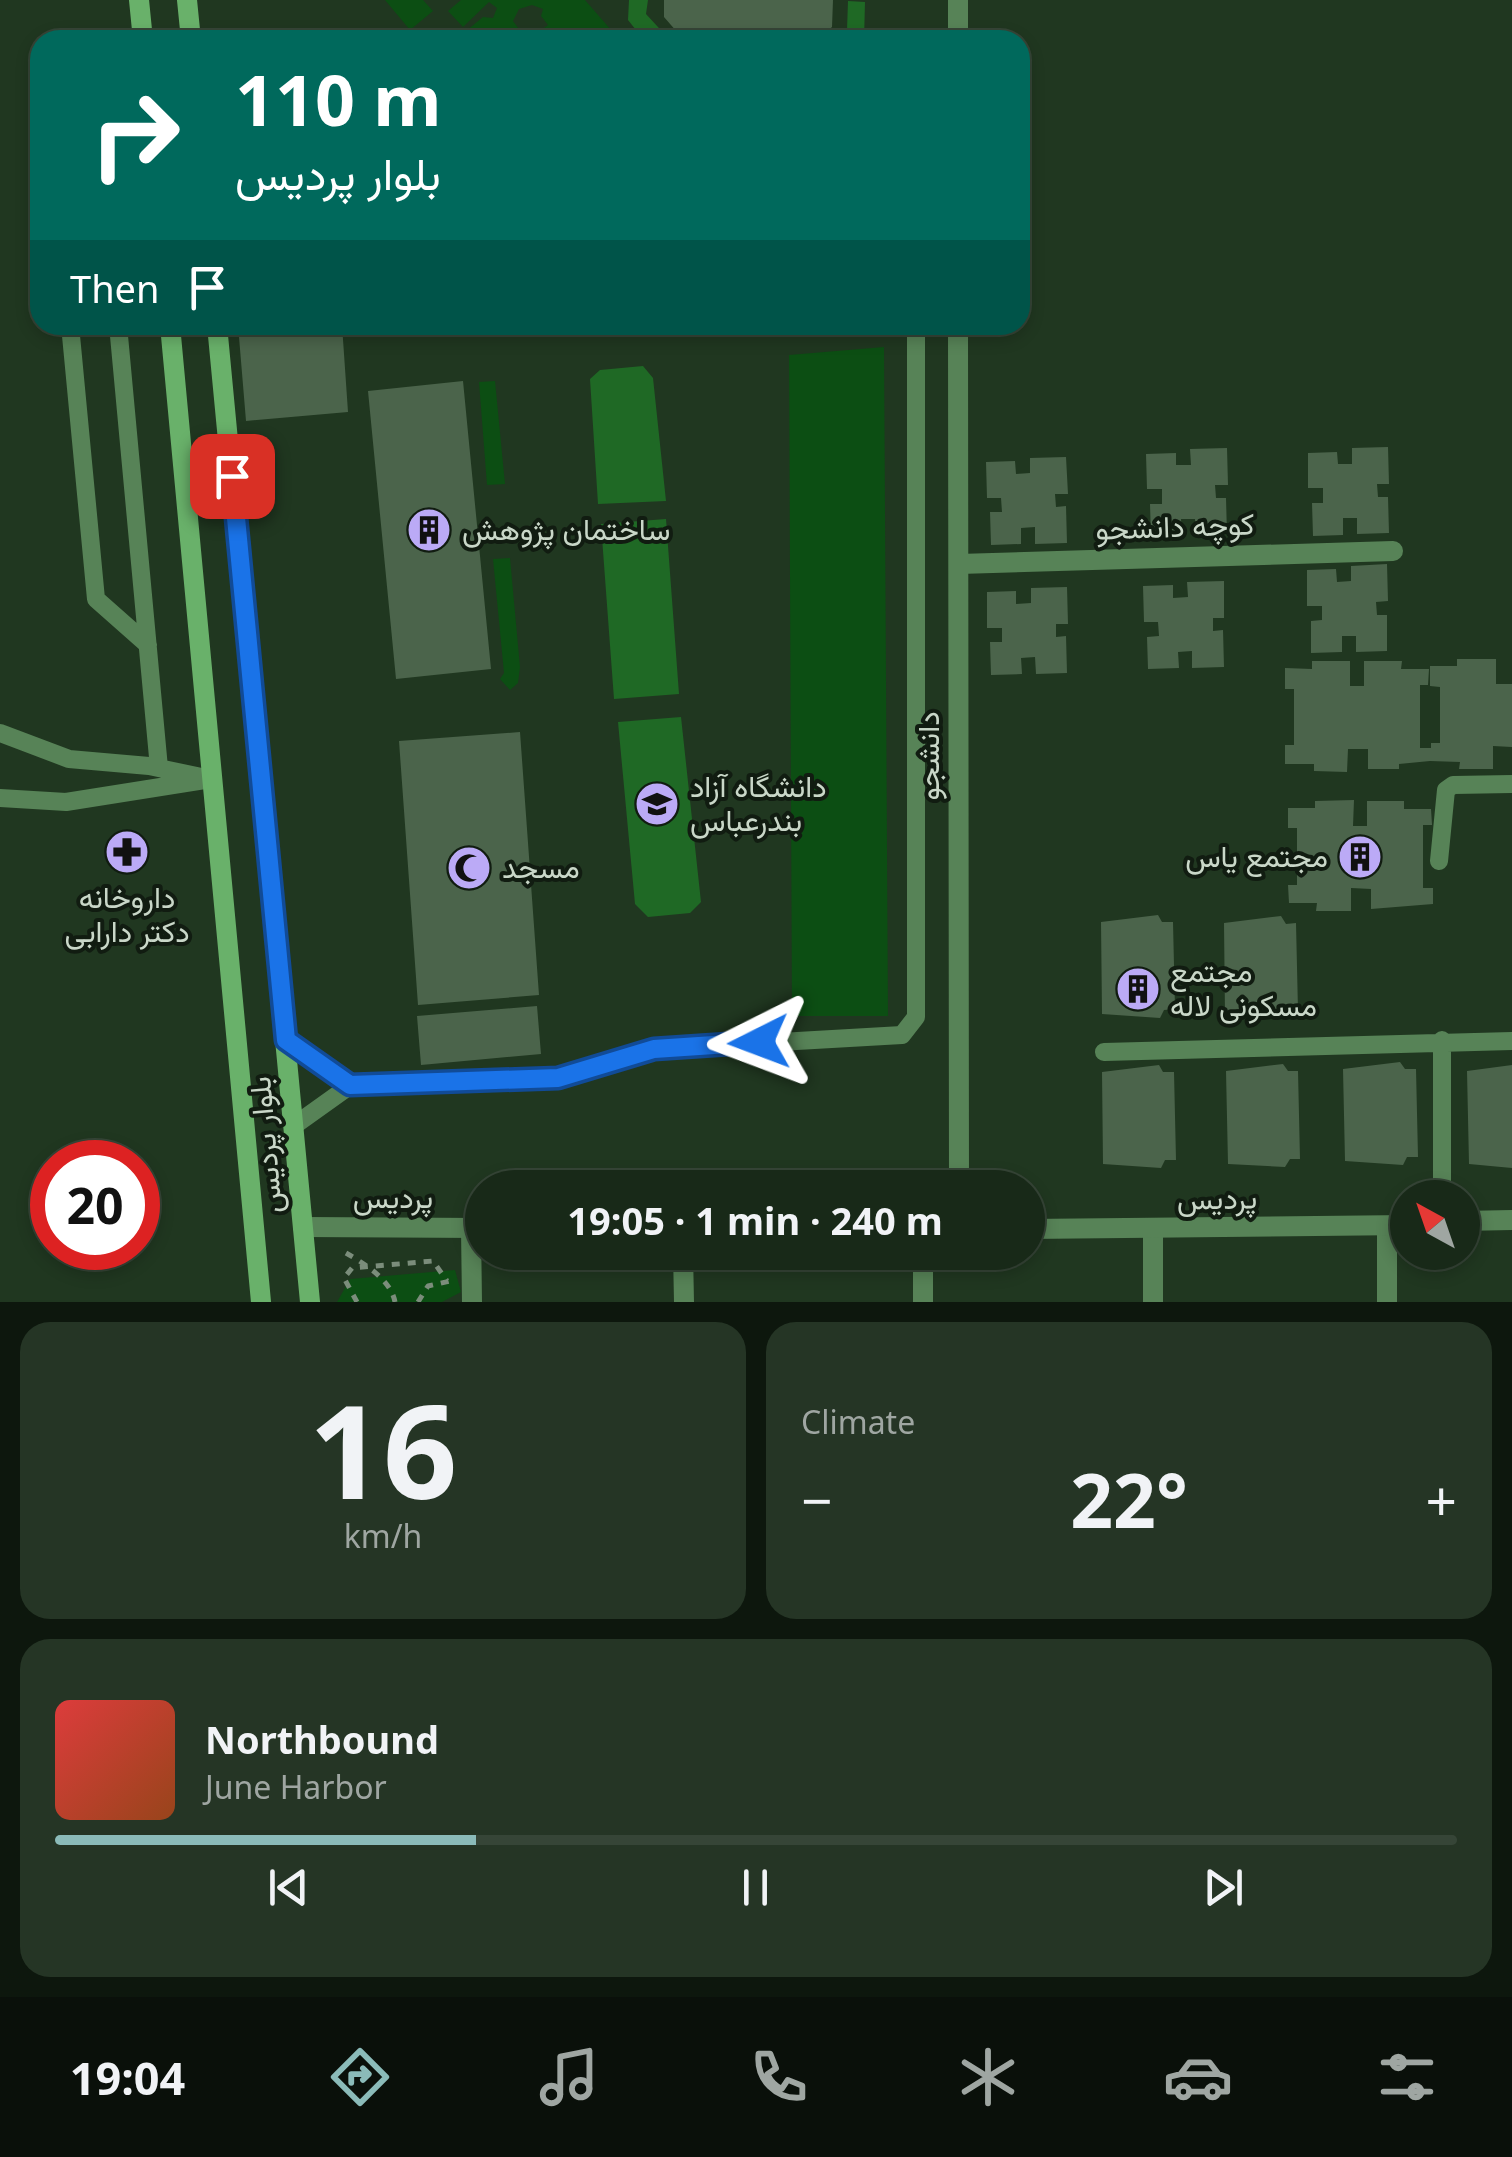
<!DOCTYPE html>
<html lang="en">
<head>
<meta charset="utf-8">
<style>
  body { margin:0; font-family:"Noto Sans",Vazirmatn,sans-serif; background:#253525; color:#f1f3f6; height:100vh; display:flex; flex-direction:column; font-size:38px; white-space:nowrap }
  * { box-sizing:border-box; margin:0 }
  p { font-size:32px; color:#9fa6a2 }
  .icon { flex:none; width:55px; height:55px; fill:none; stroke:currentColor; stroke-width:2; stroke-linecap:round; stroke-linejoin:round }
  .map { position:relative; height:1302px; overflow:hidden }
  .sheet { display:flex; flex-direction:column; gap:20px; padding:20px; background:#0d170d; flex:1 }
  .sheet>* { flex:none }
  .top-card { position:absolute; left:30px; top:30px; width:1000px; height:305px; border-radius:30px; box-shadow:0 5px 15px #0003,0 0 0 2px #364537; background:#00695c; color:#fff; overflow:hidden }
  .needle { width:65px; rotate:320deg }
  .buttons { position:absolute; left:1390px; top:1180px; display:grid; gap:20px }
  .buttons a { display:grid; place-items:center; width:90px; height:90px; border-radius:50%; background:#182918; box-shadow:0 5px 15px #0003,0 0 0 2px #364537; font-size:50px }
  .speed { position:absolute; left:30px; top:1140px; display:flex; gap:20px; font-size:50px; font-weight:700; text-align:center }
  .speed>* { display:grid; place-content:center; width:130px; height:130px; border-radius:50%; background:#182918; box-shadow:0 5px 15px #0003,0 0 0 2px #364537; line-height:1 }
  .speed .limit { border:15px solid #d22; background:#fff; color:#111 }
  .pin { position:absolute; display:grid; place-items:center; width:85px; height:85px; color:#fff; margin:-42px; border-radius:20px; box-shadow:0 5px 15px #0006 }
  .me { position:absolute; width:110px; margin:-55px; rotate:267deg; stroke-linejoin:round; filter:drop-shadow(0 0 8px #0008) }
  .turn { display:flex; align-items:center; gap:35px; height:210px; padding:0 40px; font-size:45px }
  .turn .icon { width:130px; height:130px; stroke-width:2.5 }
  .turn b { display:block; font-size:70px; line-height:85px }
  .then { display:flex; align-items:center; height:95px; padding:0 40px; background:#0003; gap:20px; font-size:38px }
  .big { font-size:75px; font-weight:700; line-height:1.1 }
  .sheet .widget { flex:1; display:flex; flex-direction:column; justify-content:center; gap:15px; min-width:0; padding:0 35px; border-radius:30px; background:#253525 }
  .sheet .dial { align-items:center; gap:0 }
  .dial b { font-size:130px; line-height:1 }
  .song { display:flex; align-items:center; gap:30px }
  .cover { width:120px; height:120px; border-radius:15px; background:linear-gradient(135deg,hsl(0 70% 55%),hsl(20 70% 35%)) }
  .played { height:10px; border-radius:5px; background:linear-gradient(90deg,#8bbbb9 30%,#364537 30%) }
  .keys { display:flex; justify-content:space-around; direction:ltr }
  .heat { display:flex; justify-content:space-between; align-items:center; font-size:55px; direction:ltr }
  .sheet .tiles { flex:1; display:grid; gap:20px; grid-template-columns:1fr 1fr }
  .widget:last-child { grid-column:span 2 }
  .trip { position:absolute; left:465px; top:1170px; width:580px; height:100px; border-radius:50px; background:#182918; box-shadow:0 5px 15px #0003,0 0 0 2px #364537; font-weight:700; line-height:100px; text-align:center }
  .tab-bar { display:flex; height:160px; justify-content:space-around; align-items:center; background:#0a100a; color:#9fa6a2 }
  .tab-bar .icon { width:70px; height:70px }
  .tab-bar .active { color:#8bbbb9 }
  .tab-bar b { font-size:45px; color:#f1f3f6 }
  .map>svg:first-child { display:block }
  .green { fill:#0c4e13 }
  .water { fill:#1f6925 }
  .building { fill:#4b644b }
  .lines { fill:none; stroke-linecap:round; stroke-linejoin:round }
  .path { stroke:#7b8d7b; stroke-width:5; stroke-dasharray:8 8; stroke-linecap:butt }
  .service { stroke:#578357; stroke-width:18 }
  .minor { stroke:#578357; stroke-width:20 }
  .tertiary { stroke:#578357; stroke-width:20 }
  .secondary { stroke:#69b16a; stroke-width:20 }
  .route-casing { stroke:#114b97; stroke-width:25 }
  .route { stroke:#1a73e8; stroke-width:18 }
  .labels { text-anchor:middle; stroke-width:8; stroke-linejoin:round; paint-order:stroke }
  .street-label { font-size:30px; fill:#c9d7c8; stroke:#111c11 }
  .poi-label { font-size:30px; fill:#c9d7c8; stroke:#111c11; text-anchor:start }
</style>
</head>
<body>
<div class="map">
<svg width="1512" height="1302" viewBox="0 0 1512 1302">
  <rect width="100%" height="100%" fill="#203720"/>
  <path class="green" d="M385,0H423L433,11L410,30Z
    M461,0H585L612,31L603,40H532L535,34L543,36L541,30L548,25L541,16L543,9L532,5L519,9L513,21L527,40H474L466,31L483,17L493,18L497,8L489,2L463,27L448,11Z
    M884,347L888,1016H792L789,355Z
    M495,381L505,484L487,485L479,382Z
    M510,558L520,667L518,683L510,690L500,679L504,673L493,559Z
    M455,1270L461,1292L442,1302H337L350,1279Z"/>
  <path class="water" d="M629,0H648L646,14L669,39L644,40L628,20Z
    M848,1L865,2L864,40H835L847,30Z
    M643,366L653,378L666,501L598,504L590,379L600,370Z
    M666,519L679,694L614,699L601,524Z
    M681,717L701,902L690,913L648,917L635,904L618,722Z"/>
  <path class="building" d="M664,0H833L832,27L817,40H684L664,17Z
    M238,325H342L348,412L246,421Z
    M463,381L491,669L396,679L368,391Z
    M1388,447L1389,484H1377L1378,497H1388L1389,533L1357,534V518H1343V535L1313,536L1312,503H1323V488H1308V453L1337,452L1338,464H1352V448Z
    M1227,448L1228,485H1215L1216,498H1226L1227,534L1196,535L1195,519H1181L1182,536L1151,537L1150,504H1162V489H1147L1146,454L1176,453V465H1191L1190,449Z
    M1066,457L1068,494H1055L1056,507L1066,506L1067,543L1035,544V527L1021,528V544L991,545L990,512H1002L1001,498H987L986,462L1015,461L1016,474L1030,473V458Z
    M1387,564L1388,601L1376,602L1377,615H1387V651L1356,652V636H1342V652L1311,653V621L1322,620V606H1307V570L1336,569L1337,582L1351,581V566Z
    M1224,581V618H1213V631L1223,630L1224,667L1192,668V651L1178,652L1179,668L1148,669L1147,637L1159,636L1158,622H1144L1143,586L1173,585V598L1188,597L1187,582Z
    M1067,587L1068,624H1056V637L1066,636L1067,673L1036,674L1035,657L1021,658L1022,674L991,675L990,642H1002V628H987V592L1016,591V604L1031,603V588Z
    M1457,659H1496V684H1512V747L1493,746V769H1459L1460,762L1430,761L1399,764V769H1368V749H1348L1347,772L1314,771V764H1285V745H1294V689H1285V668L1312,669V661H1350V686H1364V661H1402L1401,669H1429L1428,685H1420V748H1431V743H1440V687L1430,686V666H1457Z
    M520,732L539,995L418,1005L399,741Z
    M1354,800L1353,826H1367V801H1404V809H1431L1432,825H1423V888H1433V904L1371,909V889L1351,888V911H1316L1317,903H1289L1288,885H1297V828H1288V808H1315V801Z
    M1158,915L1162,922H1173L1175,1009L1164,1010L1160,1018L1102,1014L1101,922Z
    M1281,916L1286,924L1296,923L1298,1011H1287L1283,1019L1225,1016L1224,923Z
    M537,1006L541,1054L421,1065L417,1016Z
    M1400,1062L1405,1069H1416L1418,1157H1407L1403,1165L1345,1161L1343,1069Z
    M1283,1064L1288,1071H1298L1300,1159H1290L1285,1167L1228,1164L1226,1071Z
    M1159,1065L1163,1072H1174L1176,1160H1165L1161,1168L1103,1164L1102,1072Z
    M1512,1065V1168L1469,1164L1467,1071Z"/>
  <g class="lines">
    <path class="path" d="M346,1253C365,1264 391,1280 395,1302
      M357,1302L344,1278L352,1268L433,1261L447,1281
      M418,1302L428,1286L450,1281"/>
    <path class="service" d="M70,325L96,599L148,645
      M118,325L159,768
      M0,733L69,759L149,766L211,779L66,802L0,798
      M1439,861L1446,790L1453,785L1512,784
      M286,1040L351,1085
      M1442,1040V1198
      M1104,1052L1512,1041
      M295,1125L351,1085L557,1078L654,1049L902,1035L916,1017V325"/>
    <path class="minor" d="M958,40V0
      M958,325L959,1188
      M959,564L1393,551
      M1387,1226V1302
      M471,1228L472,1302
      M1153,1229V1302
      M683,1252L684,1302
      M923,1252V1302"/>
    <path class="tertiary" d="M1462,1221L1512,1220
      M303,1227L482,1228
      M1028,1229L1408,1225"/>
    <path class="secondary" d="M139,0L143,40
      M187,0L191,40
      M170,325L261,1302
      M217,325L310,1302"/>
  </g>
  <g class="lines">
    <defs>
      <path id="route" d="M232,476L286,1040L350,1085L558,1078L654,1049L759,1042"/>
    </defs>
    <use href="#route" class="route-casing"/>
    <use href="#route" class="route"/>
  </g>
  <defs>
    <symbol id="building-disc" viewBox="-11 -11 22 22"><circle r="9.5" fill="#bbaaf6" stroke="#111c11"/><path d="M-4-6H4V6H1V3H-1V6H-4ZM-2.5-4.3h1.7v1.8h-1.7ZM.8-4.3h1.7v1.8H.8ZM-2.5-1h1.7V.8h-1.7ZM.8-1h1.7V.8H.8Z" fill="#111"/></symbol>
    <symbol id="university-disc" viewBox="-11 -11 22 22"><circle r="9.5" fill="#bbaaf6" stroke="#111c11"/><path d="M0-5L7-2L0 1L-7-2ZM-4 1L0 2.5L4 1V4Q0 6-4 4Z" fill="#111"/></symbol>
    <symbol id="pharmacy-disc" viewBox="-11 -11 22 22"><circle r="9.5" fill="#bbaaf6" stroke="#111c11"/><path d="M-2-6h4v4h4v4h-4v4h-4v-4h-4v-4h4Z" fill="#111"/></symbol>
    <symbol id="mosque-disc" viewBox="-11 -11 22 22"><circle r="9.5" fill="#bbaaf6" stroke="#111c11"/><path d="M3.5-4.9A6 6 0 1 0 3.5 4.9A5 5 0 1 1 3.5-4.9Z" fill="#111"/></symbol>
  </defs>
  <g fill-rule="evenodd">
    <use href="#building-disc" x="404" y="505" width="50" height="50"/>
    <use href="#university-disc" x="632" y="779" width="50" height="50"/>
    <use href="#pharmacy-disc" x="102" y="827" width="50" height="50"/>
    <use href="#building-disc" x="1335" y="832" width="50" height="50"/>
    <use href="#mosque-disc" x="444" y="843" width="50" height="50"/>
    <use href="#building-disc" x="1113" y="964" width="50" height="50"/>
  </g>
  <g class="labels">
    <g class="street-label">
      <text transform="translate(1175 527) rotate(-2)" y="10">کوچه دانشجو</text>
      <text transform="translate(929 756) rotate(-90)" y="10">دانشجو</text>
      <text transform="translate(266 1145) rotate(-95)" y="10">بلوار پردیس</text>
      <text x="393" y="1208">پردیس</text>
      <text transform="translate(1217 1199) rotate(-1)" y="10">پردیس</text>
    </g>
    <g class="poi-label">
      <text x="462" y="540">ساختمان پژوهش</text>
      <text x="690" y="797">دانشگاه آزاد<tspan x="690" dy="34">بندرعباس</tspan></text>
      <text x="1328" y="867" text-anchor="end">مجتمع یاس</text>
      <text x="502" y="878">مسجد</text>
      <text x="127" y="908" text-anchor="middle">داروخانه<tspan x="127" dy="34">دکتر دارابی</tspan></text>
      <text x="1170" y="982">مجتمع<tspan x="1170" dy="34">مسکونی لاله</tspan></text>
    </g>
  </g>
</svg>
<div class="buttons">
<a><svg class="needle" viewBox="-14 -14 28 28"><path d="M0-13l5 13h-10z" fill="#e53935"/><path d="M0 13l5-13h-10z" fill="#9fa6a2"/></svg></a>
</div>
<div class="speed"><div class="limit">20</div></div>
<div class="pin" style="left:232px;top:476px;background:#d93025"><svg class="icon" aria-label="arrive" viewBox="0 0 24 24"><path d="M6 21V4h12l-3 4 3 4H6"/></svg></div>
<svg class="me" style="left:759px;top:1042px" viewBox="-20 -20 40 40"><path d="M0-17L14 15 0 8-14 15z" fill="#1a73e8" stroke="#fff" stroke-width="4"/></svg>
<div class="trip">19:05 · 1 min · 240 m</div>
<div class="top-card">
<div class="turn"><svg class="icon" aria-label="right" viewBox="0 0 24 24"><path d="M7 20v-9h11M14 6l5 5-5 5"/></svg><div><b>110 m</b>بلوار پردیس</div></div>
<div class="then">Then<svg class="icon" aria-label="arrive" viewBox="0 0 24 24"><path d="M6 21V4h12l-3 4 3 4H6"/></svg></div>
</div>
</div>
<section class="sheet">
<div class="tiles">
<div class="widget dial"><b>16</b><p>km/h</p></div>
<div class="widget"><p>Climate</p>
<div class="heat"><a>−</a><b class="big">22°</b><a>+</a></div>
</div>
<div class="widget">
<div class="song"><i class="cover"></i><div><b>Northbound</b><p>June Harbor</p></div></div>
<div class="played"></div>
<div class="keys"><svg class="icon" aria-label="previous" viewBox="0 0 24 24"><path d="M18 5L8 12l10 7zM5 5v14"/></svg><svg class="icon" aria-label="pause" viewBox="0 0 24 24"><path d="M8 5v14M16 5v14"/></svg><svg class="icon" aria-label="next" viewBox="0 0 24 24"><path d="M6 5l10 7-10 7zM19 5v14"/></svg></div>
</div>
</div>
</section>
<nav class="tab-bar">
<b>19:04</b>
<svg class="icon active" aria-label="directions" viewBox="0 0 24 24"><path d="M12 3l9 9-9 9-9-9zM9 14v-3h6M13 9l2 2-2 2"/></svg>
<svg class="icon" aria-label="music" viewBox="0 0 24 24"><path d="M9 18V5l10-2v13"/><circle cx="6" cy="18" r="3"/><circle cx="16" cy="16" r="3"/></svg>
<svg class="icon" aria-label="phone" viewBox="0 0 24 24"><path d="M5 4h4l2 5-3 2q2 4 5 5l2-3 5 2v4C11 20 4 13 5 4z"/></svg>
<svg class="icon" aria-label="climate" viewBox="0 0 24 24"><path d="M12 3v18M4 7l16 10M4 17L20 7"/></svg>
<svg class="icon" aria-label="car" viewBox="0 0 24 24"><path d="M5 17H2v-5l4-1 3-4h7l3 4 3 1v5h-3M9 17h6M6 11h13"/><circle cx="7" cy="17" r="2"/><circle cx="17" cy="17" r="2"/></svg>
<svg class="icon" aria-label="filters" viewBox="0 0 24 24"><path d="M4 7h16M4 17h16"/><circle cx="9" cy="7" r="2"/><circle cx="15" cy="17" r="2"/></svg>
</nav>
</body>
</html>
